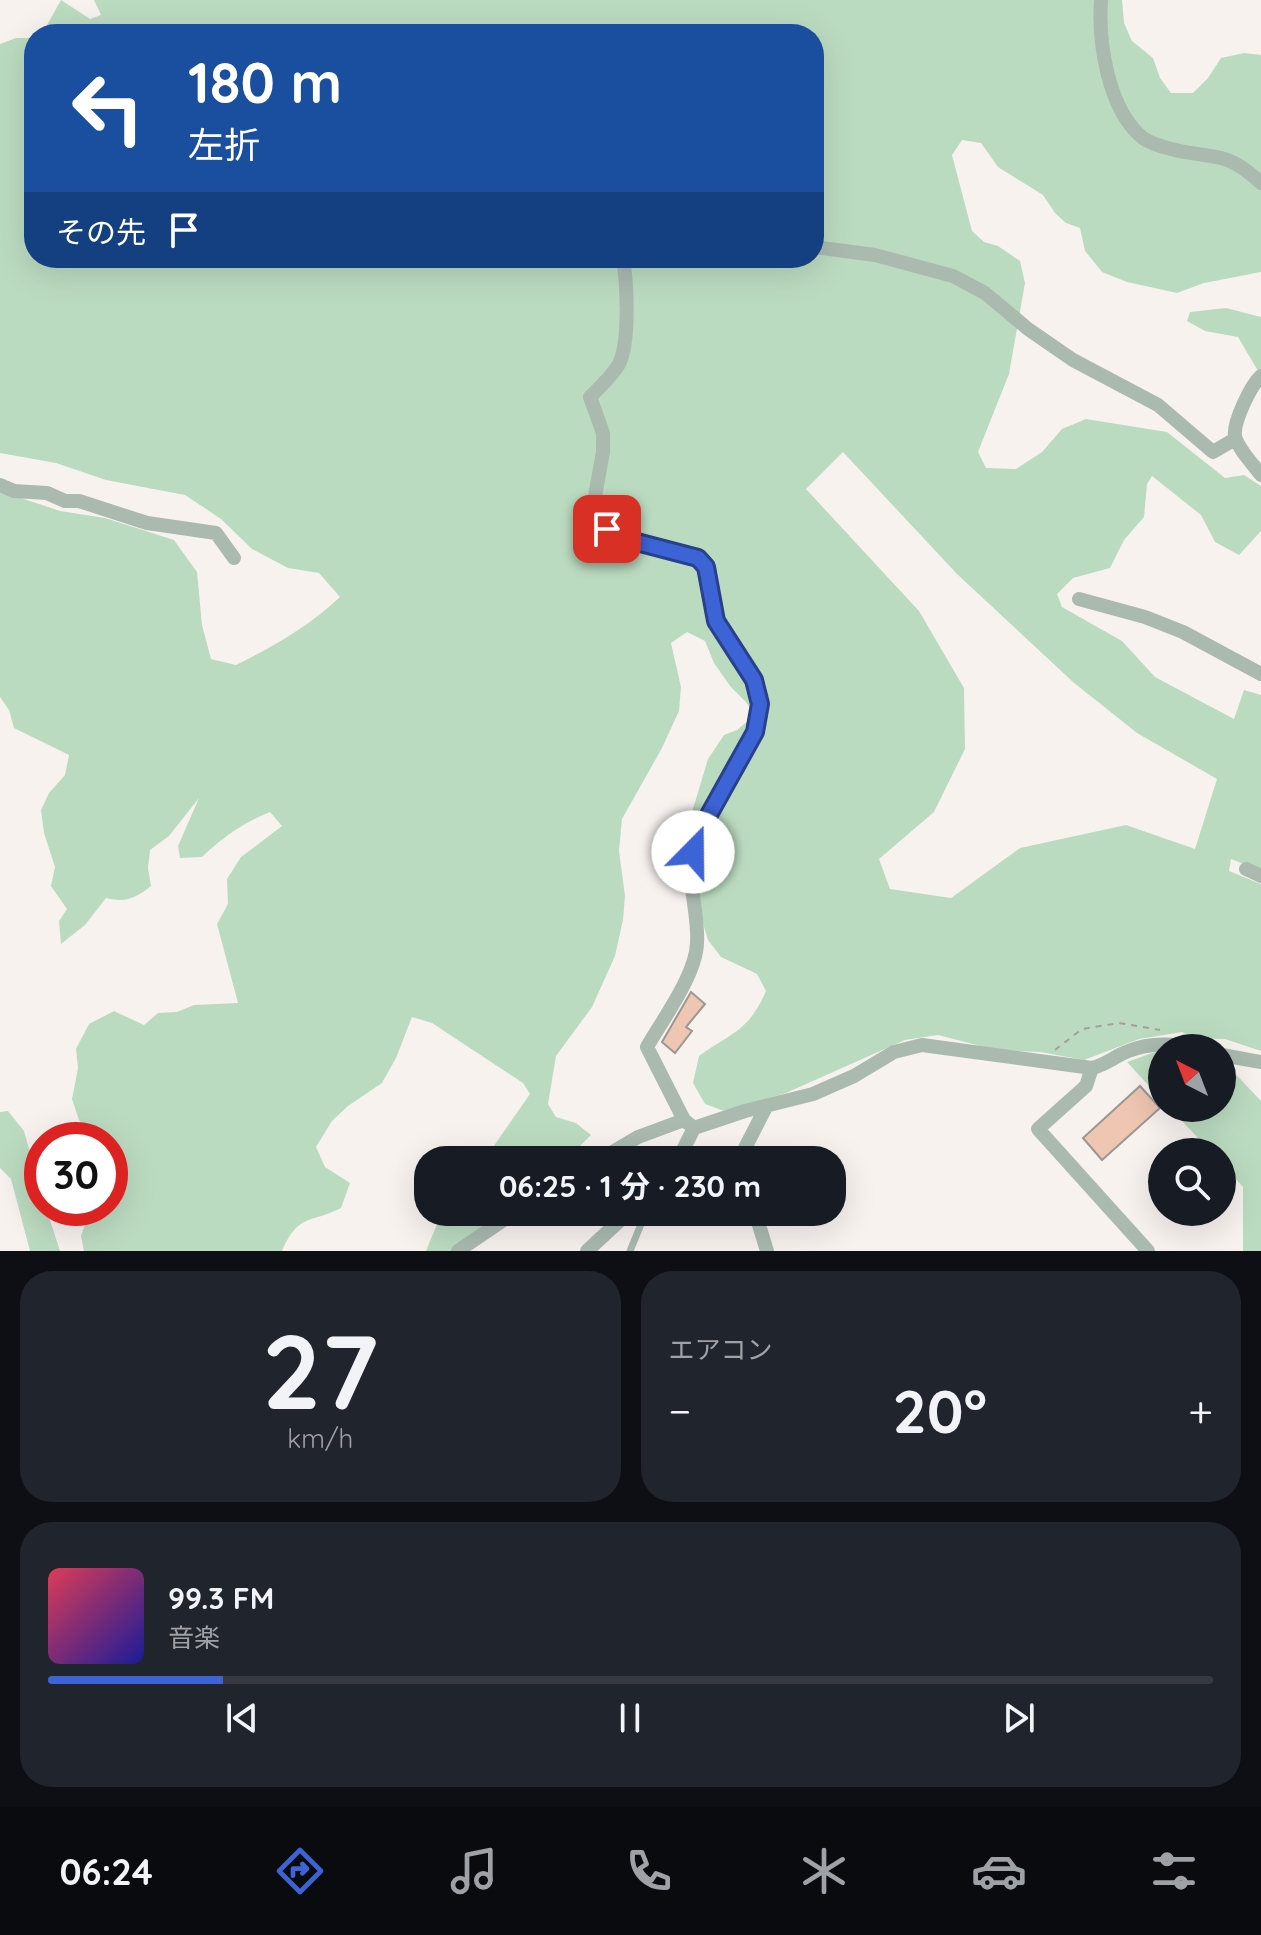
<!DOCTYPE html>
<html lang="ja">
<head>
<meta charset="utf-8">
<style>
  body { margin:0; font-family:Quicksand,"Noto Sans JP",sans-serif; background:#20242c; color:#f1f3f6; height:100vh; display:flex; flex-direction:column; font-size:30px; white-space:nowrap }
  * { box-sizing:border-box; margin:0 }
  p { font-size:26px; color:#9ea1a6 }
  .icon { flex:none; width:44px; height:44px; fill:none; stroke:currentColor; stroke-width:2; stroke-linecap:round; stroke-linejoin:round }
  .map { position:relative; height:1251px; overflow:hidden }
  .sheet { display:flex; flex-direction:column; gap:20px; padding:20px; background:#0d0f14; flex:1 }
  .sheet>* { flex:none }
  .guide { position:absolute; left:24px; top:24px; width:800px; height:244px; border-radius:32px; box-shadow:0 8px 32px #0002; background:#1a4fa0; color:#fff; overflow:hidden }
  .needle { width:52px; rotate:318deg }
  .tools { position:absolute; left:1148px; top:1034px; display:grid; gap:16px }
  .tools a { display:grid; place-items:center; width:88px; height:88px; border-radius:50%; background:#171b24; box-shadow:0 8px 32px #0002; font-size:40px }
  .speed { position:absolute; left:24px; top:1122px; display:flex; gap:16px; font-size:40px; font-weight:700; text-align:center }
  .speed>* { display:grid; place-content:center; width:104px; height:104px; border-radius:50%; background:#171b24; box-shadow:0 8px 32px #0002; line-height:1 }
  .speed .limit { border:12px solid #d22; background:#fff; color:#111 }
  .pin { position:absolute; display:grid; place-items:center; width:68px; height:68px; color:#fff; margin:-34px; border-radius:16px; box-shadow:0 4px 12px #0006 }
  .me { position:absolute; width:88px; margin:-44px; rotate:22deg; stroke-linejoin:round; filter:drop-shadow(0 0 6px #0008) }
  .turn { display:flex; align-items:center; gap:28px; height:168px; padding:0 32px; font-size:36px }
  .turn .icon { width:104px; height:104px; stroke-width:2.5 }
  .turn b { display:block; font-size:56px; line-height:68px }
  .then { display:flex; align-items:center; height:76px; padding:0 32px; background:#0003; gap:16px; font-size:30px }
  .big { font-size:60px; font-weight:700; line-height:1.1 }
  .sheet .widget { flex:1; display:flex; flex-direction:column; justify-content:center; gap:12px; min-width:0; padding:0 28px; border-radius:32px; background:#20242c }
  .sheet .dial { align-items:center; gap:0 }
  .dial b { font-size:104px; line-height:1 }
  .song { display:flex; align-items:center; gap:24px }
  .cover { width:96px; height:96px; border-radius:12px; background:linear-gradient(135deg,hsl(350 70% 55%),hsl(240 70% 35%)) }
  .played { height:8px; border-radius:4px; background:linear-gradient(90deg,#3d64d6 15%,#363941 15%) }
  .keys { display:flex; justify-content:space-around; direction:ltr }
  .heat { display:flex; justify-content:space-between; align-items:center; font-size:44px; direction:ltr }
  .sheet .tiles { flex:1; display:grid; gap:20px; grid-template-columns:1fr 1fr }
  .widget:last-child { grid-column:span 2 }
  .trip { position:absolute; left:414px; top:1146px; width:432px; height:80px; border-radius:32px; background:#171b24; box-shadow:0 8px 32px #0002; font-weight:700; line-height:80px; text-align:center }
  .tabs { display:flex; height:128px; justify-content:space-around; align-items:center; background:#090b0e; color:#9ea1a6 }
  .tabs .icon { width:56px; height:56px }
  .tabs .selected { color:#3d64d6 }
  .tabs b { font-size:36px; color:#f1f3f6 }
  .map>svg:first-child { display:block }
  .green { fill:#bbdbc0; fill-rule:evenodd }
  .building { fill:#eec6b2; stroke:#9c9794; stroke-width:2 }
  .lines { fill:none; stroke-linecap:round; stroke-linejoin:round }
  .path { stroke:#a49f9d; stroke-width:2; stroke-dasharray:6 6; stroke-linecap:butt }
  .service { stroke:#aabaaf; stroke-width:7 }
  .minor { stroke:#aabaaf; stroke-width:14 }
  .route-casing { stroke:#28418b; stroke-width:20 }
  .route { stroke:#3d64d6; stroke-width:14 }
</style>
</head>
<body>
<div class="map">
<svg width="1261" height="1251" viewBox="0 0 1261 1251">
  <rect width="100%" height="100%" fill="#f8f2ef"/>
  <path class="green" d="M61,0L90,19L101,15L94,0H1122L1124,23L1132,41L1153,58L1160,78L1171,93H1193L1208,78L1221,58L1244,53L1261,55V272L1204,283L1177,293L1127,282L1102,272L1085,251L1080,228L1066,223L1055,213L1043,195L998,167L981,143L962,140L952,155L972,231L984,242L998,246L1020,261L1025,283L1009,374L978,452L986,468L1016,469L1042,452L1062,429L1086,419L1167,432L1225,478L1244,475L1261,486V531L1239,555L1215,542L1201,515L1152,476L1147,484L1144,517L1124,540L1110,568L1073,578L1057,594L1062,607L1122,641L1155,677L1234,719L1244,690L1261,695V871L1231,859L1229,871L1261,884V1051L1225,1039L1196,1038L1182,1032L1139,1039L1084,1060L1040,1052L996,1050L938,1035L905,1040L786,1093L724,1111L705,1104L693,1083L699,1056C731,1033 749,1031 766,991L757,974L721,957L708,940L688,873L683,842L708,759L724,735L737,730L755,715L745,701L730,686L714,663L705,641L687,632L671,643L681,687L679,711L662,748L622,819L619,851L625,896L623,920L615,956L592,1007L556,1056L548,1104L556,1117L576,1123L591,1135L576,1150L558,1160H484L530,1094L523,1083L432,1023L412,1017L396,1058L382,1083L348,1106L332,1121L316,1147L325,1167L350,1183L341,1208C309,1224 299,1213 282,1251H84L81,1236L90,1210L91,1208H110V1140H96L79,1120L72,1099L78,1068L76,1049L89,1024L114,1011L144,1025L158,1013L177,1012L194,1005L238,1003L217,924L228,904L227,879L241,857L282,826L270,812C243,823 223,837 202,857L180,858L178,846L199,798L169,836L150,850L148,868L151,886C136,898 126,903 106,898L85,925L61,944L59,921L67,909L51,886L55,867L44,833L41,810L49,793L65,775L69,755L14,728L9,710L0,697V491L60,511L105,518L174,540L197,572L202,625L211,659L236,665C274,646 308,627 340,597L319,573L288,568L252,549L221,519L185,495L106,480L56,463L0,453V44L16,38H34V258H814V34H42ZM843,452L957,574L1073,682L1137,733L1217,779L1195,849L1126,825L1020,848L951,898L890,889L879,859L934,812L965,749L964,688L919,611L806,489Z
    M1226,308L1261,317V370L1258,371L1238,337L1205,331L1187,321L1190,312Z
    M1155,1052L1162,1053V1100L1127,1062Z
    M1222,1063L1227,1065L1261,1101V1251H1243V1187L1222,1164V1152H1211L1170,1108H1222Z
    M8,1111L24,1131L42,1195V1208H46L60,1251H30L11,1179L0,1168V1112Z
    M442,1212H497L459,1251H426Z"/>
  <path class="building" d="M691,992L705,1004L686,1027L692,1031L675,1053L662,1042Z
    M1140,1086L1160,1108L1102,1160L1083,1138Z"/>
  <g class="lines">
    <path class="path" d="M1055,1050L1082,1029L1119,1023L1160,1030"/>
    <path class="service" d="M630,1251L646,1212"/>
    <path class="minor" d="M1101,0C1098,42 1108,110 1143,138C1150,143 1163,147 1171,149C1214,160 1225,149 1261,183
      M814,247L875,255L953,276L985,293L1028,329L1073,360L1158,405L1213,452L1235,439
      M623,258C627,283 630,342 619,364C612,376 600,387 590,397L603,433V452L592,513L607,529L629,540L698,558L706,567L716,621L754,680L760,704V716L755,732C733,769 704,810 693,852C686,882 699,912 697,943C696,975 663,1019 647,1047L684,1120L694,1128L745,1111L813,1094L854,1076L894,1052L922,1045L1092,1068C1105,1065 1114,1057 1126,1052C1148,1042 1172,1043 1195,1048
      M1261,376C1251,385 1233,422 1235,436C1238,449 1253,464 1261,475
      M0,485L14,491L47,493L65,501H79L147,523L216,533L234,558
      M1079,599L1145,617L1183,632L1261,674
      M1246,869L1261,876
      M1222,1055L1261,1062
      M1092,1068L1086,1086L1038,1129L1148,1251
      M599,1160L638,1137L684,1120
      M678,1160L694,1128
      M743,1160V1152L766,1107
      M755,1212L767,1251
      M458,1251L515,1212
      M587,1251L629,1212"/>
  </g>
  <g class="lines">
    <defs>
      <path id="route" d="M607,529L629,540L698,558L706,567L716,621L754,680L760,704L755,732L701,829L693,852"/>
    </defs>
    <use href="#route" class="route-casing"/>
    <use href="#route" class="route"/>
  </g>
</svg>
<div class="tools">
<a><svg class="needle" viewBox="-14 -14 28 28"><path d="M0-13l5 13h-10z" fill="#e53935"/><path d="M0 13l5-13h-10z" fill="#9ea1a6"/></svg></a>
<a><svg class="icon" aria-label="search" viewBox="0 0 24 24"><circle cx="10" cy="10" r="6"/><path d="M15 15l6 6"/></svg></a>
</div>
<div class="speed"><div class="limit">30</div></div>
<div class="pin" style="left:607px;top:529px;background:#d93025"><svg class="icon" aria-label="arrive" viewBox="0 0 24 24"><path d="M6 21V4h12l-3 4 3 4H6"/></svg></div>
<svg class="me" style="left:693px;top:852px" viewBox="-20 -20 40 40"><circle r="19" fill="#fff"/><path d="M0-13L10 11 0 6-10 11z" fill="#3d64d6"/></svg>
<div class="trip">06:25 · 1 分 · 230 m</div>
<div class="guide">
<div class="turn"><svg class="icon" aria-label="left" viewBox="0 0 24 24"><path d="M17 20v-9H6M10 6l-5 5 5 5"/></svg><div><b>180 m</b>左折</div></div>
<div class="then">その先<svg class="icon" aria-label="arrive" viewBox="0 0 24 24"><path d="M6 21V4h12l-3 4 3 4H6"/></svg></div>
</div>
</div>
<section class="sheet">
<div class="tiles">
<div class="widget dial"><b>27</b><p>km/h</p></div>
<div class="widget"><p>エアコン</p>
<div class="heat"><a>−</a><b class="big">20°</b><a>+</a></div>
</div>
<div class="widget">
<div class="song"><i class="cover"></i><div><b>99.3 FM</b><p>音楽</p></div></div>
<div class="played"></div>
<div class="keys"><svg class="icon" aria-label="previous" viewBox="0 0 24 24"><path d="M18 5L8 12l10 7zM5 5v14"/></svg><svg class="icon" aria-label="pause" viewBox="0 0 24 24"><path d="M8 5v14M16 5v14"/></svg><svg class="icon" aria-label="next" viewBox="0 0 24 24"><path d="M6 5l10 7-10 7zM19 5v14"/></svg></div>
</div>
</div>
</section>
<nav class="tabs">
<b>06:24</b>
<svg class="icon selected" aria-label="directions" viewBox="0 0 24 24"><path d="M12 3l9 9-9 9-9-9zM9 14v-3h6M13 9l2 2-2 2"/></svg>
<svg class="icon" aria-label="music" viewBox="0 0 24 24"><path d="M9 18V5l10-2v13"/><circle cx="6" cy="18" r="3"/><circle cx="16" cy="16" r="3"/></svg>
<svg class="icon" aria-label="phone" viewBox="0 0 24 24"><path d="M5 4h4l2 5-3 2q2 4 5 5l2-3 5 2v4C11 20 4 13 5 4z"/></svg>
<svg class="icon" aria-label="climate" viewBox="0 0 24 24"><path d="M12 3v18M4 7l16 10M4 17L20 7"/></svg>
<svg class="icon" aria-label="car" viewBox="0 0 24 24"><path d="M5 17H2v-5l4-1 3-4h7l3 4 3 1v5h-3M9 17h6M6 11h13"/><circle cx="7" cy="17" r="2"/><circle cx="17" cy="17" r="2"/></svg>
<svg class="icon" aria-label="filters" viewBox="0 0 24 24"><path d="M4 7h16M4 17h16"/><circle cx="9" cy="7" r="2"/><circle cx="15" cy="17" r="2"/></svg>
</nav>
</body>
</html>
